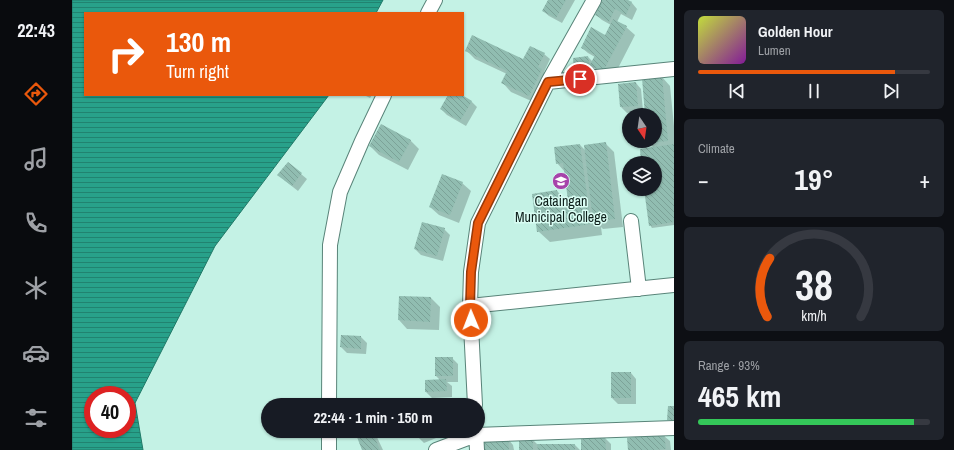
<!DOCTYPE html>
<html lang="en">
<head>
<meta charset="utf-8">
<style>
  body { margin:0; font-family:"Archivo Narrow",sans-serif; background:#20242c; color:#f1f3f6; height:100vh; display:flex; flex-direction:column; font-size:15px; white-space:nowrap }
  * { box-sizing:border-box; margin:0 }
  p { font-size:13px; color:#9ea1a6 }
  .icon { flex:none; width:22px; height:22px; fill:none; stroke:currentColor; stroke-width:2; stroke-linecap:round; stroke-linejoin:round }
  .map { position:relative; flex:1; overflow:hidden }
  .sheet { display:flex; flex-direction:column; gap:10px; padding:10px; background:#0d0f14; width:280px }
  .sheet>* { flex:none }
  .guide { position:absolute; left:12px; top:12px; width:380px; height:84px; border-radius:0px; box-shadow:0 1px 3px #0004; background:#ea580c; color:#fff; overflow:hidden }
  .needle { width:26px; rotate:167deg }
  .fabs { position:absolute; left:550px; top:108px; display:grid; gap:8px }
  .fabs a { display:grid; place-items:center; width:40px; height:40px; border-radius:50%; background:#171b24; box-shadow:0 1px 3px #0004; font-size:20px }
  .speed { position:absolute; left:12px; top:386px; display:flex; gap:8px; font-size:20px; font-weight:700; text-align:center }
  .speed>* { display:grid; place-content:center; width:52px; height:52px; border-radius:50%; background:#171b24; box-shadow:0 1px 3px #0004; line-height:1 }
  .speed .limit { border:6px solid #d22; background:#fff; color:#111 }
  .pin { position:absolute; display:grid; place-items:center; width:34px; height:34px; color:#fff; margin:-17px; border:2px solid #fff; border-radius:50%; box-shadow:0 1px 4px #0007 }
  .me { position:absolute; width:44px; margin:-22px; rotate:359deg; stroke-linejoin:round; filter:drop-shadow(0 0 3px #0008) }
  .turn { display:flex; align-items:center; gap:14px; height:84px; padding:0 16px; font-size:18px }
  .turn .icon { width:52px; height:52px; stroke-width:2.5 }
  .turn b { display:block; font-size:28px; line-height:34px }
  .big { font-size:30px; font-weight:700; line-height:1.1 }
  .sheet .card { flex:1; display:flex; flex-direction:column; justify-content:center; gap:6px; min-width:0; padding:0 14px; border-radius:6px; background:#20242c }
  .sheet .dial { align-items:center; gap:0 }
  .dial svg { height:104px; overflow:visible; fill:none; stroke:#363941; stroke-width:7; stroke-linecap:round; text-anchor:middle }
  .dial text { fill:#f1f3f6; stroke:none }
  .song { display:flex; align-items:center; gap:12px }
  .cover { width:48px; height:48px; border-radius:6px; background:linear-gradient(135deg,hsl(70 70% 55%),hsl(290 70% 35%)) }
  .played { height:4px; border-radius:2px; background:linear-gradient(90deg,#ea580c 85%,#363941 85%) }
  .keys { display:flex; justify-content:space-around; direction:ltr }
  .heat { display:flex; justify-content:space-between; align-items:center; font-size:22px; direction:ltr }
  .charge { height:6px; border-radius:3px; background:linear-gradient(90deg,#34c759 93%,#363941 0) }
  .trip { position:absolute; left:189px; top:398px; width:224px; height:40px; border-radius:20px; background:#171b24; box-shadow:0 1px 3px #0004; font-weight:700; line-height:40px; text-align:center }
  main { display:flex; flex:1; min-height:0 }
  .dock { display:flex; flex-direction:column; width:72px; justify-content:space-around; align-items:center; background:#090b0e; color:#9ea1a6 }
  .dock .icon { width:28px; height:28px }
  .dock .selected { color:#ea580c }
  .dock b { font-size:18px; color:#f1f3f6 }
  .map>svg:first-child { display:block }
  .water { fill:url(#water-rules); stroke:#207a68; fill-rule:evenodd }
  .shadow { fill:#0003 }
  .building { fill:url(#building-back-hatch) }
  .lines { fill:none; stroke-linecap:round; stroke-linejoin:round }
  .minor-casing { stroke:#598479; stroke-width:16 }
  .minor { stroke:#fff; stroke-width:14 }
  .route-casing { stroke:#983908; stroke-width:10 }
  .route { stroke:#ea580c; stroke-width:7 }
  .labels { text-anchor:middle; stroke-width:3; stroke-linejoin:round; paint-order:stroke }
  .poi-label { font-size:14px; fill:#0d1e1a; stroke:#d9fdf3 }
</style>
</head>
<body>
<main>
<nav class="dock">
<b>22:43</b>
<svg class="icon selected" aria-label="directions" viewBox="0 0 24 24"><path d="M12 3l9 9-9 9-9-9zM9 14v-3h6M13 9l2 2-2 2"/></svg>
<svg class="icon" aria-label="music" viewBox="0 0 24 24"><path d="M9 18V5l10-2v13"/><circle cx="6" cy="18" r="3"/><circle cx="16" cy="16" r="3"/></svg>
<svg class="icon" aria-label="phone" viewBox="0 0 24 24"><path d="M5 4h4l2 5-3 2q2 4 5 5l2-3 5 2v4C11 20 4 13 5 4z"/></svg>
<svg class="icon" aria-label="climate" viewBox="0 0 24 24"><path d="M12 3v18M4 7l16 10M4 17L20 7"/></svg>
<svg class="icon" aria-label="car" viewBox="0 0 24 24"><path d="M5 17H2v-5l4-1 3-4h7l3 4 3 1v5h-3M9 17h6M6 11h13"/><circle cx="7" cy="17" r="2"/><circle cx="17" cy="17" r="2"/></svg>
<svg class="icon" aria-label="filters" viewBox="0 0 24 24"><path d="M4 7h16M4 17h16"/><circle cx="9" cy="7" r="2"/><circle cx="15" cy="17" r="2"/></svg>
</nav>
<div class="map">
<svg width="602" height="450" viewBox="0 0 602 450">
  <defs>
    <pattern id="water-rules" width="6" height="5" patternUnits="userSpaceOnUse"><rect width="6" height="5" fill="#28a18a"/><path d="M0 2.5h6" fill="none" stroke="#218370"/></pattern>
    <pattern id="building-back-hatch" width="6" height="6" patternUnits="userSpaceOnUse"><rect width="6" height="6" fill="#91bdb1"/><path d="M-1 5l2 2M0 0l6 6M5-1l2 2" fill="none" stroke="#7ca298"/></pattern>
  </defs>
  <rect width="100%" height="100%" fill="#c4f2e5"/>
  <path class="water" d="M0,0H311L304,13H13V95H257L143,246L63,403L71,450H0ZM21,395H55V429H21Z"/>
  <path class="shadow" d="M477,0H503L490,23L477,16L471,11Z
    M531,0H554L560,3L565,9L560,20L549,14L545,22L554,27L563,35L540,80L527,73L522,68L523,75L509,77L503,71L516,57L520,61L523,57L516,53L510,48L534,36L539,25L530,20L524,15Z
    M394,50L455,62L472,54L478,59L472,72L478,78L466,104L439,92L431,83L435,74L403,59Z
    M590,77L598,86L602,126V225L580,228L578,225L573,189H583V163H570L582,148L577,143V141H583V115H574Z
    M564,83L569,89L571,111L555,113L549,107Z
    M292,95H300L298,98Z
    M377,95H388L399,101L405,107L394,126L375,115L369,109Z
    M338,140L347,149L336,170L307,155L298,146Z
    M533,143L542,152L551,227L531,229L529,227L530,235L478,242L466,231L485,191L498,204L493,172L485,163L508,145L514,151Z
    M229,174L235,179L226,191L212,180Z
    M390,183L399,191L387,223L367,215L358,207Z
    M372,229L378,235L371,261L349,255L343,249Z
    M328,297L359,298L368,307L367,330L335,329L327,320Z
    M289,337L295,343L294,354L275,353L269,347Z
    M380,358L386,364V382H375L380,386V397L360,398L354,392V381L368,380L364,376Z
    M559,373L564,379V404H546L540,398Z
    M288,431H302L303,433L311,450H291Z
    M344,431H367L369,436L352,443L346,437Z
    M592,436L598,441L599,450H557Z
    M533,438L539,444V450H510Z
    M436,439L441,445L442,450H413Z
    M461,440L466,445H503L508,450H448Z"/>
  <path class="building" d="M476,0H494L484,18L470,11Z
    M530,0H556L560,2L554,15L543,9L537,22L523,15Z
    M541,19L555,26L531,72L518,65L523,55L509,48L519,27L533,35Z
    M400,35L451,59L458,46L473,53L466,67L470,69L457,96L429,83L435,71L393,51Z
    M516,56L518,70L502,72L501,58Z
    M590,76L596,141L576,143V141H583V115H573L570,78Z
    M564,82L566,106L548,107L546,84Z
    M376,95H390L400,101L388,121L368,109Z
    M309,124L339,140L327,162L297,146Z
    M534,142L543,219L521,221L512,145Z
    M508,144L519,224L465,232L460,194L485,190L488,209L497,208L491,163L484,164L482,147Z
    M602,144V222L577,226L572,189H583V163H569L568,149Z
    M216,162L230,173L220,186L205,175Z
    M370,174L391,182L378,215L357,207Z
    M350,222L373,228L365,256L342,249Z
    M327,296L359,297L358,322L326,320Z
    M269,335L289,336V349L268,347Z
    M363,357H381V376H363Z
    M539,372H559V398H539Z
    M374,379L375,391L353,392V380Z
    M596,406H602V420H595Z
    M285,431H300L308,450H290L283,432Z
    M343,431H362L345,438Z
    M592,434L594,449L582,450H556L555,438Z
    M533,437L534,450H509V438Z
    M436,438L437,450H412V439Z
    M447,439H461V450H447Z
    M465,444H503V450H466Z"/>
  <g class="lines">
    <defs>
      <path id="minor" d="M356,13L363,0
        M476,82L602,69
        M559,221L567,289
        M398,306L602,285
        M257,405L258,245L268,192L290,141L312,95
        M403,405L398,306L399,272L406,223L476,82L522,0
        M404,431L405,450
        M257,450V431
        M364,450L404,435L602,428"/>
    </defs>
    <use href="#minor" class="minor-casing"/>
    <use href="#minor" class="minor"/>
  </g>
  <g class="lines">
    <defs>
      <path id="route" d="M399,320L398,306L399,272L406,223L476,82L508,79"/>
    </defs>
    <use href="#route" class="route-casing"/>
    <use href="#route" class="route"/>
  </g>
  <defs>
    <symbol id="university-disc" viewBox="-11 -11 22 22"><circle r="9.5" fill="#a744aa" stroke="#d9fdf3"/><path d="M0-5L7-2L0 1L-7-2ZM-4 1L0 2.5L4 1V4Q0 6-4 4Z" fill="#fff"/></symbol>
  </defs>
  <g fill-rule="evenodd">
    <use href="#university-disc" x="479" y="171" width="20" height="20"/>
  </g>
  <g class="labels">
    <g class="poi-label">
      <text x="489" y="206">Cataingan<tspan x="489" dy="16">Municipal College</tspan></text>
    </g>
  </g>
</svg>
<div class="fabs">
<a><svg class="needle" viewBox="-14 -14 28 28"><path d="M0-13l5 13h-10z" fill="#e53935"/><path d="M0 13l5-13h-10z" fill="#9ea1a6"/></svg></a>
<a><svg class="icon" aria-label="layers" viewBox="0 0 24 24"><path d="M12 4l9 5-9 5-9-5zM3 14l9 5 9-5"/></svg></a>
</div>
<div class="speed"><div class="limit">40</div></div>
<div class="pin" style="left:508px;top:79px;background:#d93025"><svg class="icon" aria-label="arrive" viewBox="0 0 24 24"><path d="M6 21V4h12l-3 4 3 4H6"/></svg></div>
<svg class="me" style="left:399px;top:320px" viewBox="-20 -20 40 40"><circle r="17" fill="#ea580c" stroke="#fff" stroke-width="3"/><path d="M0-11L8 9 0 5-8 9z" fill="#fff"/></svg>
<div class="trip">22:44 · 1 min · 150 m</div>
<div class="guide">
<div class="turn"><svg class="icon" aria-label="right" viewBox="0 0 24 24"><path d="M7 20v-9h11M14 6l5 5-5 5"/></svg><div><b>130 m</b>Turn right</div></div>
</div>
</div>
<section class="sheet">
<div class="card">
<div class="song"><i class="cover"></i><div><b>Golden Hour</b><p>Lumen</p></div></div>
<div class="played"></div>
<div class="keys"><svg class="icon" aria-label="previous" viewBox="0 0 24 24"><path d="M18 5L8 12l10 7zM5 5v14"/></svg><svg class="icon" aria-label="pause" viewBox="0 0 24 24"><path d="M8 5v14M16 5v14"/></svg><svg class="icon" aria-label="next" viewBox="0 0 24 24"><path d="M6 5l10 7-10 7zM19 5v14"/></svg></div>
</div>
<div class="card"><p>Climate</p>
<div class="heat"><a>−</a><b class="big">19°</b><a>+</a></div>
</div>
<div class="card dial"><svg viewBox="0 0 100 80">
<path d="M14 69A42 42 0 1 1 86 69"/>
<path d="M14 69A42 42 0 0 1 16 24" stroke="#ea580c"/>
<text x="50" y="56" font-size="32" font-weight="700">38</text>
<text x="50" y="72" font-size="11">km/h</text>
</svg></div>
<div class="card"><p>Range · 93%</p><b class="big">465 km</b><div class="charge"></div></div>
</section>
</main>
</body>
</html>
